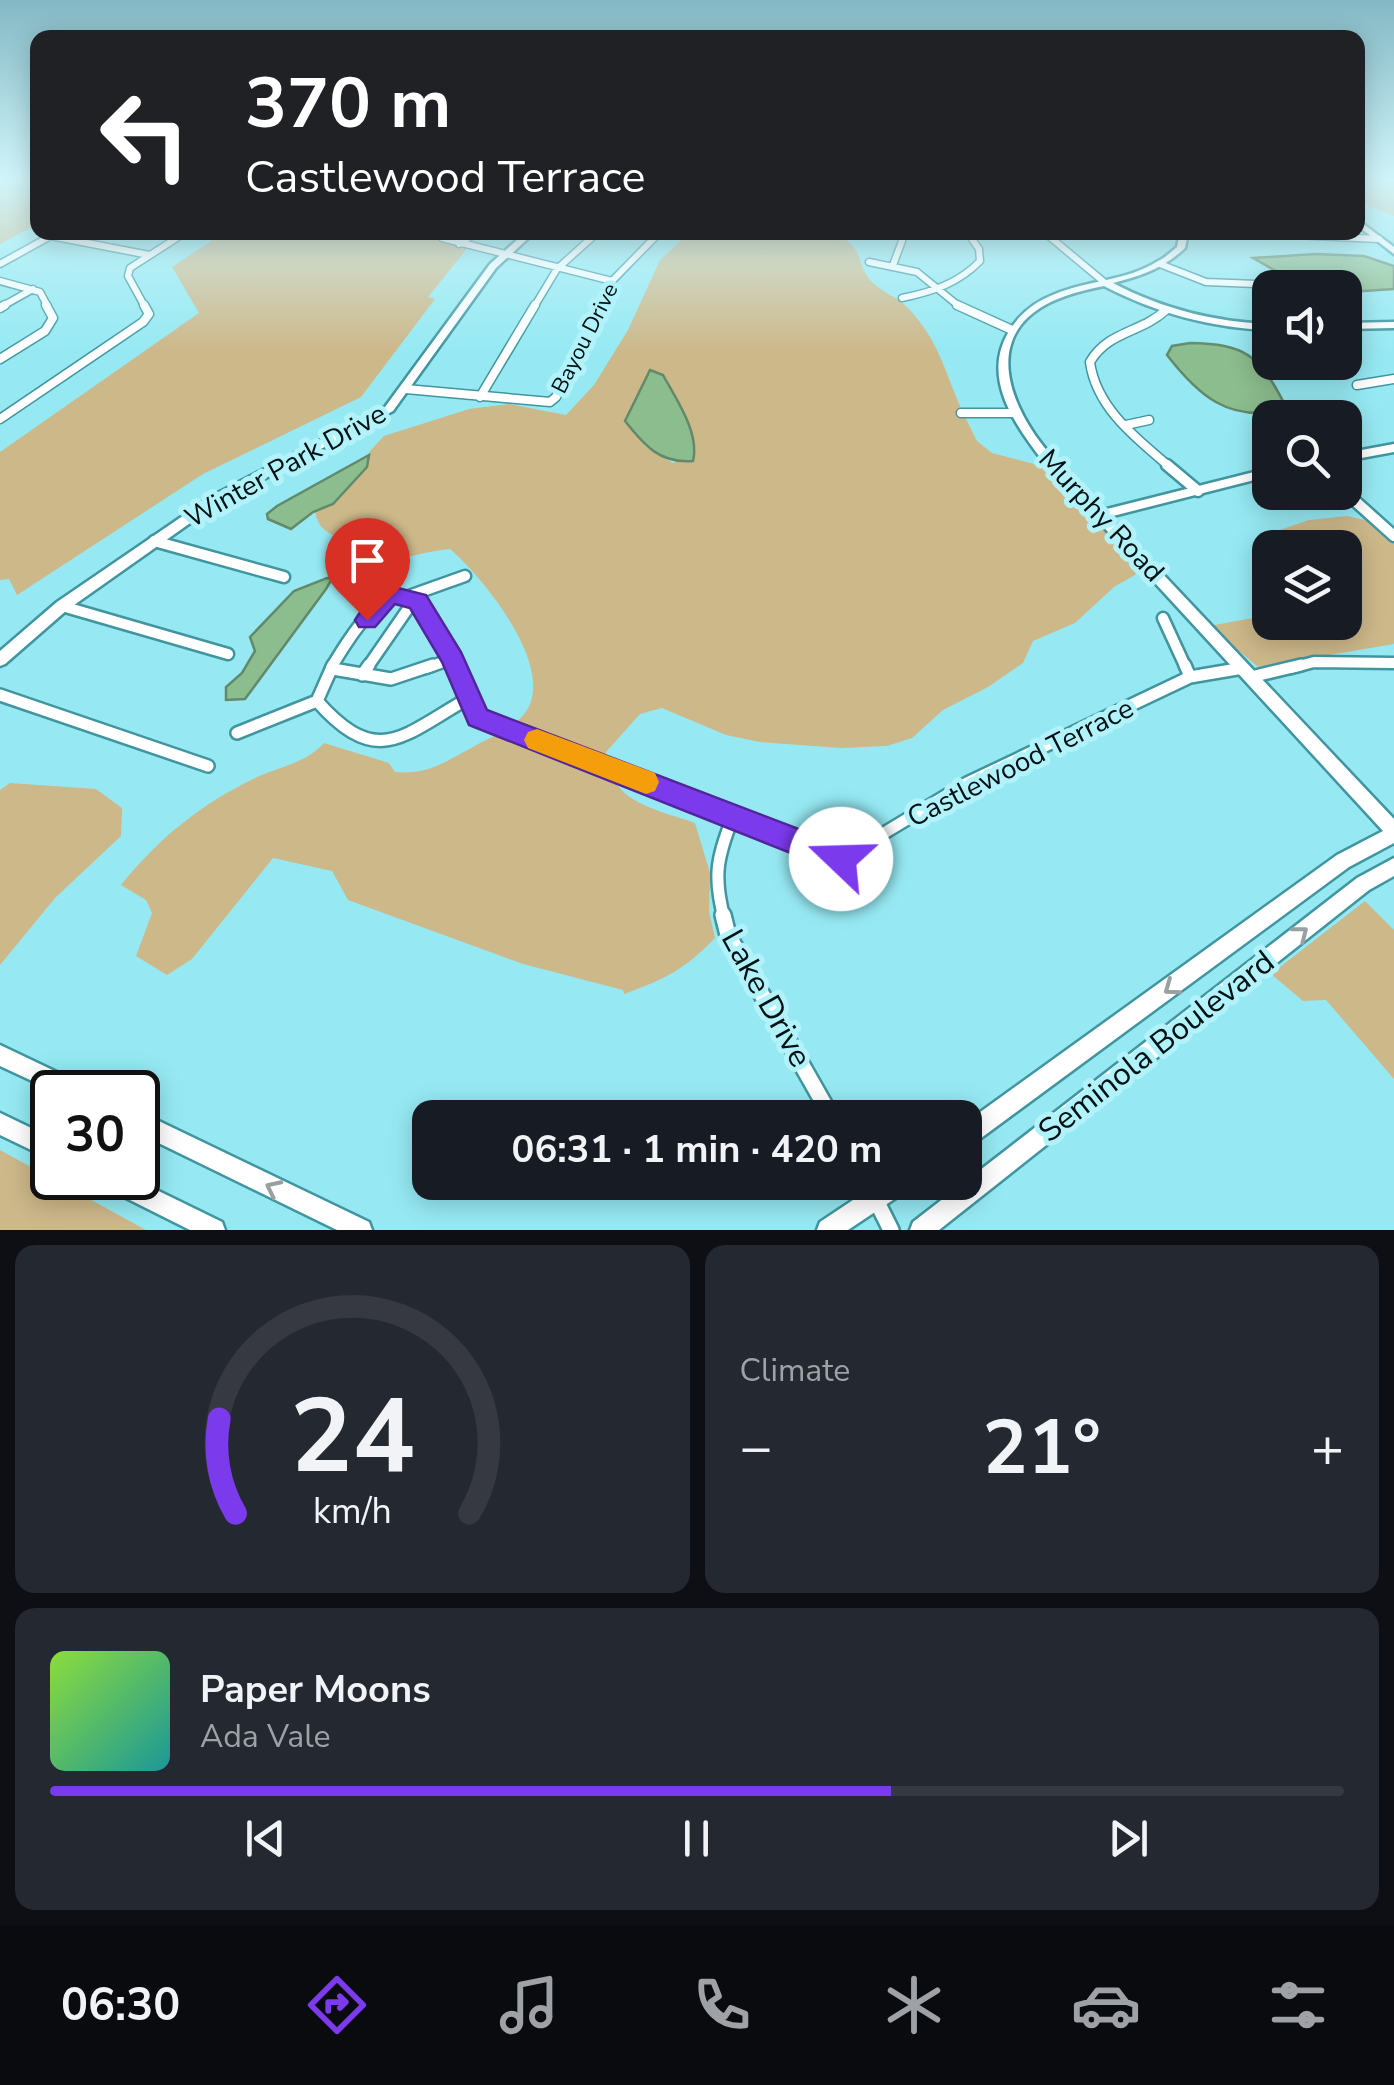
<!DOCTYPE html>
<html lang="en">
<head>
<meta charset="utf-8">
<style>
  body { margin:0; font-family:"Nunito Sans",sans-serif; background:#242831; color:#f1f3f6; height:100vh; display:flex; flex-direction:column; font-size:38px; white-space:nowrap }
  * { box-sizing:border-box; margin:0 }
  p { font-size:32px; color:#9ea1a6 }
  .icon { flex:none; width:55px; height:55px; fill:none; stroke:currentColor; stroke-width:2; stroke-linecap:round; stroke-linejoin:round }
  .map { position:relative; height:1230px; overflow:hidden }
  .panel { display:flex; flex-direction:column; gap:15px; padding:15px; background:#0d0f14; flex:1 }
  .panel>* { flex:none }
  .guide { position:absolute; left:30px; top:30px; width:1335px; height:210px; border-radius:20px; box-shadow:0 5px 25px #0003; background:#202124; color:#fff; overflow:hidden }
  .controls { position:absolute; left:1252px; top:270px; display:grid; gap:20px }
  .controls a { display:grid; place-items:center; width:110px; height:110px; border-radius:20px; background:#171b24; box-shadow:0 5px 25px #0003; font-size:50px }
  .speed { position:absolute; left:30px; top:1070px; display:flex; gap:20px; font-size:50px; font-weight:700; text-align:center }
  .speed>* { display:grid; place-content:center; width:130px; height:130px; border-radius:50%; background:#171b24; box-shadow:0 5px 25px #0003; line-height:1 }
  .speed .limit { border:5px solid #111; border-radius:15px; background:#fff; color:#111 }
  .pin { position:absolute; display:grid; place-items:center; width:85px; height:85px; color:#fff; margin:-102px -42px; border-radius:50% 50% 50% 0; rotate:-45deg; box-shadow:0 0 10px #0007 }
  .pin .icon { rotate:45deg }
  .me { position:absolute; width:110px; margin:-55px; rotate:291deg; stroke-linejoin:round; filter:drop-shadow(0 0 8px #0008) }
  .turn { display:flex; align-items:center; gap:35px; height:210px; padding:0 50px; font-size:45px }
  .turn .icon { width:130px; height:130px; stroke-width:2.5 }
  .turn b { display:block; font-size:70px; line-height:85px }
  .big { font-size:75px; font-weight:700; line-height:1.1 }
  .panel .widget { flex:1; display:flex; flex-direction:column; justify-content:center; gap:15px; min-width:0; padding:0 35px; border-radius:20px; background:#242831 }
  .panel .dial { align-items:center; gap:0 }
  .dial svg { height:260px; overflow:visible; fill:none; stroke:#363941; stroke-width:7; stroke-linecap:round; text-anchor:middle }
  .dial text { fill:#f1f3f6; stroke:none }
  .song { display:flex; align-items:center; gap:30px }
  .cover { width:120px; height:120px; border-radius:15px; background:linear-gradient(135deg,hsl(90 70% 55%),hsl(180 70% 35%)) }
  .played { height:10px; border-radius:5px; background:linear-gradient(90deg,#7c3aed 65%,#363941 65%) }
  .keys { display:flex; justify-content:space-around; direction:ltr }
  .heat { display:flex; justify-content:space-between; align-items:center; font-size:55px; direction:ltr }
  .panel .tiles { flex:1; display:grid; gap:15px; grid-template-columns:1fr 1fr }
  .widget:last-child { grid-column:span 2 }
  .trip { position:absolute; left:412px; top:1100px; width:570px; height:100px; border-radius:20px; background:#171b24; box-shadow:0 5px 25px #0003; font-weight:700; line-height:100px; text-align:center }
  .menu { display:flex; height:160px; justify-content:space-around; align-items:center; background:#090b0e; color:#9ea1a6 }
  .menu .icon { width:70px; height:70px }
  .menu .on { color:#7c3aed }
  .menu b { font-size:45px; color:#f1f3f6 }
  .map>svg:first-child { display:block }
  .green { fill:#cdb88a; fill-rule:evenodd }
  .water { fill:#8cbd8e; stroke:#628969; stroke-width:2.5 }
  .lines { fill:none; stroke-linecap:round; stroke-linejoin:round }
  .street-far4-casing { stroke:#40959f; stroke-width:9 }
  .street-far3-casing { stroke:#40959f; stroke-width:11 }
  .street-far2-casing { stroke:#40959f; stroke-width:15 }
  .street-far1-casing { stroke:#40959f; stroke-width:16 }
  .street-casing { stroke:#40959f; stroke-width:20 }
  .secondary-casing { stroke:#40959f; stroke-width:5 }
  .street-far4 { stroke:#fff; stroke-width:6 }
  .street-far3 { stroke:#fff; stroke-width:8 }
  .street-far2 { stroke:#fff; stroke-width:10 }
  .street-far1 { stroke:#fff; stroke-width:11 }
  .street { stroke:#fff; stroke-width:15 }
  .secondary { fill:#fff; fill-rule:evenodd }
  .oneway { stroke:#99a0a1 }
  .route { fill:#7c3aed; stroke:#51269a; stroke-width:2.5 }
  .slow { fill:#f59e0b }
  .labels { text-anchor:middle; stroke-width:10; stroke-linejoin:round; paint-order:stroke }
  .far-street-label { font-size:22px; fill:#001114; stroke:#b2f3fb }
  .street-label { font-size:28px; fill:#001114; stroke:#b2f3fb }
  .near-street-label { font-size:32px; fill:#001114; stroke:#b2f3fb }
</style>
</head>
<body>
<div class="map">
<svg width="1394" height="1230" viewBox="0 0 1394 1230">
  <rect width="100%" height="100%" fill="#96e9f3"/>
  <path class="green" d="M0,178H37L38,224L0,244Z
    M1358,181H1394V216L1370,207L1358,196Z
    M836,232C868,253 854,261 871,281C881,292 898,297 908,308C940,342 944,371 962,410L957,411L958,415H964L977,441L992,453L1053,469L1140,572L1114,587L1075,623L1033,641L1023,663L988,687L943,710L912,738L887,746L841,748L760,742L726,735L662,708L640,714L606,752C608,802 655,809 695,823L710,873L709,912L715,938C684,970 665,979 624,994L623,990L523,964L348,900L332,871L273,858L192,959L167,975L136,956L152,913L146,900L121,885C159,838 201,804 255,778C280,766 305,764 324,743L389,763L395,772C429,775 444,762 473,747C489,738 514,728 525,713C558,669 483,577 450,549C410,552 372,577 343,538C327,534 318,528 315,511L333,504L367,467L369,452L384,436L469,409L509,404L566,415L594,385L628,330L660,260L689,233ZM650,370L663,375L683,412L696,450L673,463L646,447L625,421Z
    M223,233H432L440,239L469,246L428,297L435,299L361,397L203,474L17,595L9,579L0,580V452L199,313L172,267Z
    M1347,516L1365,520L1394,541V644L1258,667L1239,651L1234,653L1209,626L1264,616L1270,617V622H1345V548H1270V551L1267,547L1271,533L1309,520Z
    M10,783L96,789L122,808L121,836L55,898L0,965V790Z
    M1365,901L1394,930V1079L1326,1000L1303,1001L1271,974Z
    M0,1150L146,1230H0Z"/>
  <path class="water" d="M1315,254L1364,256L1394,266V289L1349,292L1345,288L1297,283L1253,258Z
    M1190,343C1245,344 1259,355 1284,403L1281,411C1227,421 1198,395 1167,355L1172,346Z
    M650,370L663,375C676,399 700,433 693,461C660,464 644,445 625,421Z
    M369,455L367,467L333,504L313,512L291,529L268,519L267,514L277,506Z
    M327,578L332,579L326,589L245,699L226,700V687L242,673L255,651L250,637L294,591Z"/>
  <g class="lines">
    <defs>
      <path id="street-far4" d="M1044,232L1104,282
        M1225,232L1379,239
        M51,236L149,255
        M442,238L612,281
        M459,244L478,232
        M869,262L917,272L960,307
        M0,264L56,233
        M1160,264L1206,282L1256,284
        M893,265L902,241
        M0,281L40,292L48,307
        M902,298C932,292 959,283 980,261L979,249L967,232
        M1,307L33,289
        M145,307L128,276L130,268L186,232
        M534,307L557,269L598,232
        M599,307L612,281L660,232"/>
      <path id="street-far3" d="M957,305L1012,330
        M0,308L5,305
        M1166,310C1141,333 1108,331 1090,362C1096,408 1137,439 1170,467
        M0,359L45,331L53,318L46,305
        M1357,385L1394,379
        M406,389L550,402L556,397L600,305
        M480,397L535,305
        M961,413H1016
        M0,419L143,322L149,314L144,305
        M1126,425L1149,420"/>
      <path id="street-far2" d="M1167,465L1198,491
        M1345,492L1394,536
        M154,541L284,577
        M406,597L465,576
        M62,606L228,654
        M1163,618L1186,668
        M331,668C383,581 411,567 456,668
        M367,668L414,600
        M426,668L452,659
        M1291,668L1314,662L1394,663"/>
      <path id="street-far1" d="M455,665L478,717L841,859L967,783L1190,677L1185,665
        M333,669L391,679L433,665
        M362,675L369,665
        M1190,677L1243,668
        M1251,677L1301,665
        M0,695L208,766
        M317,701L333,665
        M317,701C378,770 403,735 469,698
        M237,733L317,701
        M724,918C713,876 717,857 733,817"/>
      <path id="street" d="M723,915L728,935L832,1118
        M867,1182L891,1230"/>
      <path id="secondary" d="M1358,220L1394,247V254L1358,226Z
        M526,232H535L496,268L393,411L220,502L67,610L5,664L0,666V651L57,602L212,496L385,407L490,264Z
        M1180,232H1188L1185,248C1164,268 1141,276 1113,283C1163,309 1214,322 1270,324V330C1211,328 1156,313 1104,286C1084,290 1063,295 1045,305C981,341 1013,411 1049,453C1066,473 1085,492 1103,510L1270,468V476L1109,517L1394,819V843L1349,867L973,1144L965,1147V1123L1337,855L1383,831L1042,460C1014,423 982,378 1008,333C1019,314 1034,302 1055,294C1088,280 1127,281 1158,261C1165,258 1171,252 1177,247Z
        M1394,322V328L1345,329V323Z
        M1394,444V452L1345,461V453Z
        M1394,858V876L1369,890L939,1230H910L913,1222L1357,878Z
        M0,1045L84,1085L87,1092H56L0,1066Z
        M138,1111L369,1222L372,1230H337L138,1133Z
        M0,1113L52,1138V1160L0,1135Z
        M99,1178H132L222,1222L225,1230H190L102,1186Z
        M880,1182H911L908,1190L848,1230H817L820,1222Z"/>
    </defs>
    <use href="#street-far4" class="street-far4-casing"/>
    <use href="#street-far3" class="street-far3-casing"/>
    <use href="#street-far2" class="street-far2-casing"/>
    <use href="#street-far1" class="street-far1-casing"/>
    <use href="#street" class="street-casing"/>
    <use href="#secondary" class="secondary-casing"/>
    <use href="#street-far4" class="street-far4"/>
    <use href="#street-far3" class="street-far3"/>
    <use href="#street-far2" class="street-far2"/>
    <use href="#street-far1" class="street-far1"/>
    <use href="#street" class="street"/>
    <use href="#secondary" class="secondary"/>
  </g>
  <defs><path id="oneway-chevron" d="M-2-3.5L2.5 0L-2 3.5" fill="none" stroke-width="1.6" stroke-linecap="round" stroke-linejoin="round" transform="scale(2.5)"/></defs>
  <g class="oneway">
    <use href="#oneway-chevron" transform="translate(1301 933) rotate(-38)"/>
    <use href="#oneway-chevron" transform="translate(1171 988) rotate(144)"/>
    <use href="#oneway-chevron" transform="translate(273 1188) rotate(-154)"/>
  </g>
  <linearGradient id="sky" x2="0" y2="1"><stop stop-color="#83b8c4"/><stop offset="0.51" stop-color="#d0f5fa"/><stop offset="1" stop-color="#d0f5fa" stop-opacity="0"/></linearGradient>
  <rect width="1394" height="351" fill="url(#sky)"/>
  <path class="route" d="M390,586L426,595L461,652L487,710L851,849L855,859L851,869L841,873L469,725L442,662L410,608L395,604L375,627H359L355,620C362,608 377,591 390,586Z"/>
  <path class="slow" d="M537,729L655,773L659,782L655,791L646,794L528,748L524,740L528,732Z"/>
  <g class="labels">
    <g class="far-street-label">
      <text transform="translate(584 338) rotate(-63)" y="8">Bayou Drive</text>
    </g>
    <g class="street-label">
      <text transform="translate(285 465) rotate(-29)" y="10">Winter Park Drive</text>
      <text transform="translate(1102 515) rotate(47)" y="10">Murphy Road</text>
      <text transform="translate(1020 762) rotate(-27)" y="10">Castlewood Terrace</text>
    </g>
    <g class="near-street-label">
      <text transform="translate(767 998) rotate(61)" y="11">Lake Drive</text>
      <text transform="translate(1156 1046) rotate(-38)" y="11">Seminola Boulevard</text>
    </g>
  </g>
</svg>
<div class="controls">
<a><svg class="icon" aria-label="sound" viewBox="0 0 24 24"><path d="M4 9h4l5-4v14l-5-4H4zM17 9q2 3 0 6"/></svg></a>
<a><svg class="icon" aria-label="search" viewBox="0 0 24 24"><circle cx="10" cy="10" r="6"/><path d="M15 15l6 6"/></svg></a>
<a><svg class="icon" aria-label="layers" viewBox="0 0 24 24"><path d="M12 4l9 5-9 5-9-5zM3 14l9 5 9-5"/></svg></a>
</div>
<div class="speed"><div class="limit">30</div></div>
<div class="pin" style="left:367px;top:620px;background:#d93025"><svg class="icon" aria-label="arrive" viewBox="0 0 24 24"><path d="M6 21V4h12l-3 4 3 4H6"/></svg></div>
<svg class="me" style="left:841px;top:859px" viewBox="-20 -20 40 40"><circle r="19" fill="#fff"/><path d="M0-13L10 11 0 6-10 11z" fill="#7c3aed"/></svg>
<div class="trip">06:31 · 1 min · 420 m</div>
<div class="guide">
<div class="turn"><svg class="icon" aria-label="left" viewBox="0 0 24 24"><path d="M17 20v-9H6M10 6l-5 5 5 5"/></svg><div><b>370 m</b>Castlewood Terrace</div></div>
</div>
</div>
<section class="panel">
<div class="tiles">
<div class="widget dial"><svg viewBox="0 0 100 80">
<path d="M14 69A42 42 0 1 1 86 69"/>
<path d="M14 69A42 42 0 0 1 9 40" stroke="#7c3aed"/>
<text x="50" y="56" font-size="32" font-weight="700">24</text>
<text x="50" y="72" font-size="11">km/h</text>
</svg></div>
<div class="widget"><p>Climate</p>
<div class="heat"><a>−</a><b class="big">21°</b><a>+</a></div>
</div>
<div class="widget">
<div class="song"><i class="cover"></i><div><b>Paper Moons</b><p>Ada Vale</p></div></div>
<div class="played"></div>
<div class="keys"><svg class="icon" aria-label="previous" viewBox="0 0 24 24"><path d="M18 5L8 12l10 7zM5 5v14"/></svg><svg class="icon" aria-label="pause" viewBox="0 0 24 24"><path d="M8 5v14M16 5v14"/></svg><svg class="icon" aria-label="next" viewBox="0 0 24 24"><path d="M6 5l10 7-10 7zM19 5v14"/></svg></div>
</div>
</div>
</section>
<nav class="menu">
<b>06:30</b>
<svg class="icon on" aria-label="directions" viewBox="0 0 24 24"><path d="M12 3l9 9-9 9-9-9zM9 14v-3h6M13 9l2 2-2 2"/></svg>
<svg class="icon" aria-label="music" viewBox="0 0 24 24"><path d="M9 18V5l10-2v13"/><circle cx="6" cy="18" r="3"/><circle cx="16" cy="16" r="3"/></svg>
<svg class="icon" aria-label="phone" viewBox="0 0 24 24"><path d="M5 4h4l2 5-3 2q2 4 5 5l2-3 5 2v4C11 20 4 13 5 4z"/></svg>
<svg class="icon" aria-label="climate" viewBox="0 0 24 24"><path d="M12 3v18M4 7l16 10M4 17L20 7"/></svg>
<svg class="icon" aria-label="car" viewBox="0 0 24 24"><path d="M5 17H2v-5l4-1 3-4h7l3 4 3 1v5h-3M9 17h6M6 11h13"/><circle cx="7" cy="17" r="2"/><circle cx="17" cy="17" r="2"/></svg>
<svg class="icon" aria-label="filters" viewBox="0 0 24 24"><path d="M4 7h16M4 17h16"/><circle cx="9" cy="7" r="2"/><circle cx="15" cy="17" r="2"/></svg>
</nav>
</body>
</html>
